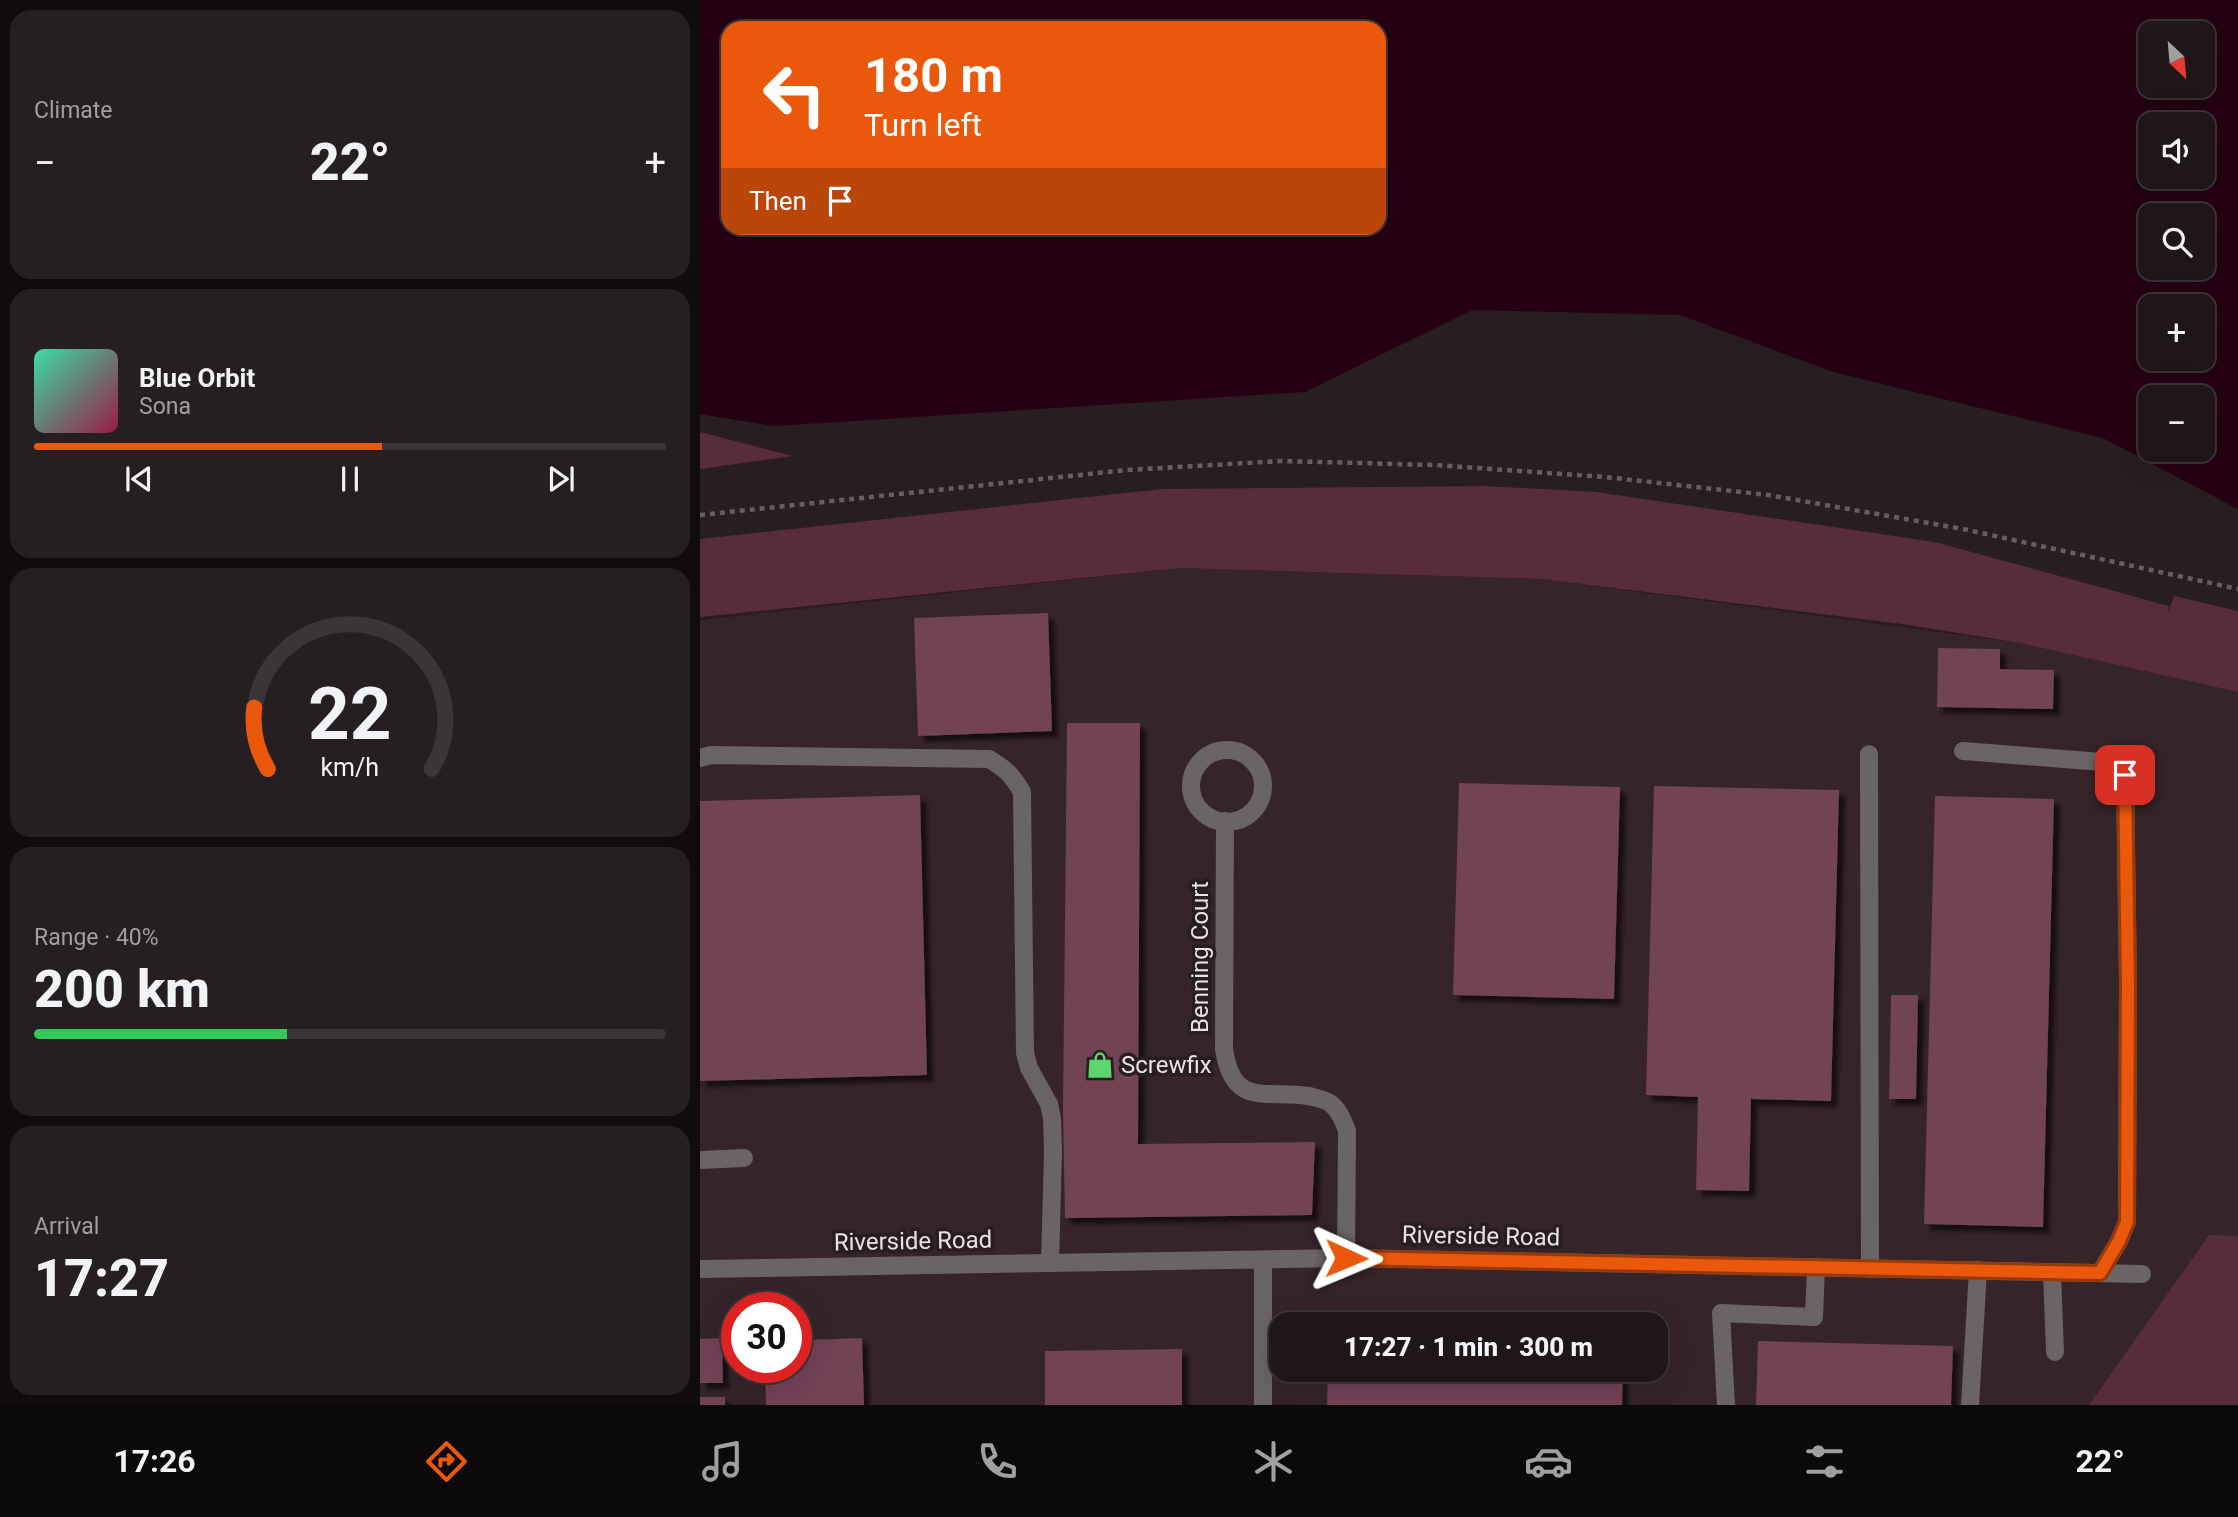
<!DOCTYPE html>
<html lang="en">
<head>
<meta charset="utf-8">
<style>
  body { margin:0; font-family:Roboto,sans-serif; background:#261f22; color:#f1f3f6; height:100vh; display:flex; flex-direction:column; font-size:26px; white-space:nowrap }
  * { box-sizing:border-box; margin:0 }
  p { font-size:23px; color:#a19fa2 }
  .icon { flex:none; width:38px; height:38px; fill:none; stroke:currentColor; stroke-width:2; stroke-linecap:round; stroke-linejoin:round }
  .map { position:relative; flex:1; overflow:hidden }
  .sheet { display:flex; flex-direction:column; gap:10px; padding:10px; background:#100c0e; width:700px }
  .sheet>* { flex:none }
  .top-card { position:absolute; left:21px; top:21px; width:665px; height:214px; border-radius:21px; box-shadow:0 7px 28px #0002,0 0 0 2px #3c3538; background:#ea580c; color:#fff; overflow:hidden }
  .needle { width:46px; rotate:154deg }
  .fabs { position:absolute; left:1438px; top:21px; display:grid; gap:14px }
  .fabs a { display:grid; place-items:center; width:77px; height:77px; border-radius:14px; background:#1e1619; box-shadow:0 7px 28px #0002,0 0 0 2px #3c3538; font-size:35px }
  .speed { position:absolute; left:21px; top:1292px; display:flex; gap:14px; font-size:35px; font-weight:700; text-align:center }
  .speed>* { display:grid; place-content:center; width:91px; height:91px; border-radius:50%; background:#1e1619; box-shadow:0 7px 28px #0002,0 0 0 2px #3c3538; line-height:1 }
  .speed .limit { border:10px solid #d22; background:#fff; color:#111 }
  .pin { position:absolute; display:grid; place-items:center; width:60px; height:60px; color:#fff; margin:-30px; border-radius:14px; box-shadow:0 4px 10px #0006 }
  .me { position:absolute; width:77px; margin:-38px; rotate:91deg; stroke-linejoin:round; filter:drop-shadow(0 0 5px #0008) }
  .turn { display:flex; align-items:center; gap:24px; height:147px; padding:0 28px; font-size:32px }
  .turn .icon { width:91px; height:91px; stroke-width:2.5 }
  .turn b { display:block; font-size:49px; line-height:60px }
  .then { display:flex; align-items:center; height:66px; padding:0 28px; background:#0003; gap:14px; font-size:26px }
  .big { font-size:52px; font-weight:800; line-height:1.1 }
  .sheet .card { flex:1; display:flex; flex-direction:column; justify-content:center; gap:10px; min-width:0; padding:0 24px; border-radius:21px; background:#261f22 }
  .sheet .dial { align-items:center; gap:0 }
  .dial svg { height:182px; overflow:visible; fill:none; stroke:#3c3538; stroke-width:7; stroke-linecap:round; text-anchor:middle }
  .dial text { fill:#f1f3f6; stroke:none }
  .song { display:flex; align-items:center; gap:21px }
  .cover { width:84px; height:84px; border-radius:10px; background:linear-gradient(135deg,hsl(160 70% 55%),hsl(340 70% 35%)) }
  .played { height:7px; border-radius:4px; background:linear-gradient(90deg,#ea580c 55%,#3c3538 55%) }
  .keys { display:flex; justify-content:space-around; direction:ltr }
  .heat { display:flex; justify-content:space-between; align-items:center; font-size:38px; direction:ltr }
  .charge { height:10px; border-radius:5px; background:linear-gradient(90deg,#34c759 40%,#3c3538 0) }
  .trip { position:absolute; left:569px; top:1312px; width:399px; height:70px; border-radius:21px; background:#1e1619; box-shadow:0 7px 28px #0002,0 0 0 2px #3c3538; font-weight:800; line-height:70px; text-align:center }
  .menu { display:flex; height:112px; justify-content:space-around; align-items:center; background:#0c090a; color:#a19fa2 }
  .menu .icon { width:49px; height:49px }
  .menu .current { color:#ea580c }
  .menu b { font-size:32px; color:#f1f3f6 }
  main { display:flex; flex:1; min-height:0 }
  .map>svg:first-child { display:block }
  .built { fill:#35242a; fill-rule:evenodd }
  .green { fill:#582b3d }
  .water { fill:#260012; fill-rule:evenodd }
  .building { fill:#724254; filter:url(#shadow) }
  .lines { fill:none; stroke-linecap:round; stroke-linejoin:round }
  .path { stroke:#685e61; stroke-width:4.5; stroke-dasharray:5 5; stroke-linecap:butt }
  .lane { stroke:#6a6466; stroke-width:18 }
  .street { stroke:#6a6466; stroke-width:18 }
  .route-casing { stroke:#983908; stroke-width:18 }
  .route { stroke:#ea580c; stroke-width:12 }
  .labels { text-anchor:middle; stroke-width:7; stroke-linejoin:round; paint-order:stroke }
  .street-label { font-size:24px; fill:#eae2e4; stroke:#281d21 }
  .poi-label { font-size:24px; fill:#eae2e4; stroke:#281d21; text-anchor:start }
</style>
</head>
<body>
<main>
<section class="sheet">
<div class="card"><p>Climate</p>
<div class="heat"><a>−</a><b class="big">22°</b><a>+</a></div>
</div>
<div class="card">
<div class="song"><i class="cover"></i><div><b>Blue Orbit</b><p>Sona</p></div></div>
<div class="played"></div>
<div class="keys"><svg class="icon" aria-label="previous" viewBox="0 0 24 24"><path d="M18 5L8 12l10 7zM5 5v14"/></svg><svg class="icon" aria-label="pause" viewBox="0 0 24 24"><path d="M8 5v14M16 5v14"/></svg><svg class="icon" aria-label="next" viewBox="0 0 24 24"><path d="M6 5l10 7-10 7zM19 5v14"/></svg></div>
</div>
<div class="card dial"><svg viewBox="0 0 100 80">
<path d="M14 69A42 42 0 1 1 86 69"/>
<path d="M14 69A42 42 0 0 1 8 42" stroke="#ea580c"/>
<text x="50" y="56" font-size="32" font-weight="700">22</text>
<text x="50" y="72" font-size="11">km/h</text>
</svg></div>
<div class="card"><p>Range · 40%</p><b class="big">200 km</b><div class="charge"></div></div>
<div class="card"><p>Arrival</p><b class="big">17:27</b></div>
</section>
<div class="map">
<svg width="1538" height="1405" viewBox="0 0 1538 1405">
  <defs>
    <filter id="shadow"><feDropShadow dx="6" dy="6" stdDeviation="2" flood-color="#0009"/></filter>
  </defs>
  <rect width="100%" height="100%" fill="#281d21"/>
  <path class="built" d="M480,568L842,579L1320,643L1538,692V1245L1395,1405H0V620ZM37,1307H96V1367H37ZM581,1325H956V1370H581Z"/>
  <path class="green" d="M0,432L93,456L0,469Z
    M785,486L896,492L1235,542L1469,606L1467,615L1474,596L1538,611V692L1320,643L1202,624L842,579L480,568L0,617V539L462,489Z
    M1509,1235L1538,1236V1405H1389Z"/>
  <path class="water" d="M0,0H1538V509L1403,438L1133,372L980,315L772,310L605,392L74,426L0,414ZM28,28H679V228H28ZM1451,33H1503V86H1451ZM1451,124H1503V177H1451ZM1451,215H1503V268H1451ZM1451,306H1503V359H1451ZM1451,397H1503V450H1451Z"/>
  <path class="building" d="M348,613L352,731L218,736L214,618Z
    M1238,648L1300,649V669L1354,670L1353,709L1237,707Z
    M367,723H440L438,1144L615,1142L612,1215L365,1218L363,1111Z
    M759,783L920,787L914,999L753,995Z
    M954,786L1139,790L1131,1101L1051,1099L1049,1191L996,1190L998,1097L946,1095Z
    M220,795L227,1075L0,1081V801Z
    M1235,796L1354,799L1343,1227L1224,1224Z
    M1191,995H1218L1216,1099H1189Z
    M96,1332H106V1340L162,1338L164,1405H66L65,1367H96Z
    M22,1338L23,1383H0V1339Z
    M1058,1341L1253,1346L1251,1405H1056Z
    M482,1349V1405H345V1351Z
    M628,1370H923L922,1405H627Z
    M0,1397H25V1405H0Z"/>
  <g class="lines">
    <path class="path" d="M0,515L427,470L581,461L735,465L905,477L1068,495L1263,529L1538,589"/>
    <path class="lane" d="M491 786a36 36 0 1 1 72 0a36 36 0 1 1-72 0Z
      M1263,751L1402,762L1425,775L1428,984L1427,1222L1419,1241L1400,1273
      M1169,754L1170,1269
      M0,758L11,755L289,759C306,769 312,775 322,792L325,1053L329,1068L349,1104L352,1118L353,1152L350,1263
      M525,821L524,1049C533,1109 566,1089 609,1096C616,1098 623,1099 630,1103C639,1110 643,1120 647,1131L646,1258
      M0,1160L44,1158
      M1026,1405L1021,1313L1114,1317L1116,1267
      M1270,1405L1278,1270"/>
    <path class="street" d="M563,1260V1405
      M0,1269L646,1258L1442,1274
      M1352,1272L1355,1352"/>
  </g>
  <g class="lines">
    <defs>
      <path id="route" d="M646,1258L1400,1273L1419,1241L1427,1222L1428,984L1425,775"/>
    </defs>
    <use href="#route" class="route-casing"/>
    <use href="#route" class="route"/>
  </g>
  <defs>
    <symbol id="shop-bare" viewBox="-9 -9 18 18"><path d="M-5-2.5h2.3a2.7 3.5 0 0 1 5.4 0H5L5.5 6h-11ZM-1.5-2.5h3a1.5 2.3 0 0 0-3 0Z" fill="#5ed56c" stroke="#281d21" stroke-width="2.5" paint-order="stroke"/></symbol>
  </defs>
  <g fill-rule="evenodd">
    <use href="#shop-bare" x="381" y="1046" width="38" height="38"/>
  </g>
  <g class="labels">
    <g class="street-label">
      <text transform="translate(500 957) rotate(-90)" y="8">Benning Court</text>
      <text transform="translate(781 1236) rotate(1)" y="8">Riverside Road</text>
      <text transform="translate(213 1241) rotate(-1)" y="8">Riverside Road</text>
    </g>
    <g class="poi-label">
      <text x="421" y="1073">Screwfix</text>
    </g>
  </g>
</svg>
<div class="fabs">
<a><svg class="needle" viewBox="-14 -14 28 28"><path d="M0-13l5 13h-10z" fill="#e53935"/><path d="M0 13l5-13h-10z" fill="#a19fa2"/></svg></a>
<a><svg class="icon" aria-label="sound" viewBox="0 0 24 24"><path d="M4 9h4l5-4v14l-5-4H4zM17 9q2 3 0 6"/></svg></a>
<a><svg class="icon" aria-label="search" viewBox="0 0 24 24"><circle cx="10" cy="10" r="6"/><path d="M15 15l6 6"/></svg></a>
<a>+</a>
<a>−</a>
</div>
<div class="speed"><div class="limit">30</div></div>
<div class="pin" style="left:1425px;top:775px;background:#d93025"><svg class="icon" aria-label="arrive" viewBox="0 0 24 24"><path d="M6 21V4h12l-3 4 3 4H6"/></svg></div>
<svg class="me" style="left:646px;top:1258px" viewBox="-20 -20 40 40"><path d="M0-17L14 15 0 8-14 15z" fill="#ea580c" stroke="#fff" stroke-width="4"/></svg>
<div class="trip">17:27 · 1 min · 300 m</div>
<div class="top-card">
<div class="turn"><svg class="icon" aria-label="left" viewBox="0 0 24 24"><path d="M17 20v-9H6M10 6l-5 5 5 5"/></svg><div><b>180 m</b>Turn left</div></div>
<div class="then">Then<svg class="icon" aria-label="arrive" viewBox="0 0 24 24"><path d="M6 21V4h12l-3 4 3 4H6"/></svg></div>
</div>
</div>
</main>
<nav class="menu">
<b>17:26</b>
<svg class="icon current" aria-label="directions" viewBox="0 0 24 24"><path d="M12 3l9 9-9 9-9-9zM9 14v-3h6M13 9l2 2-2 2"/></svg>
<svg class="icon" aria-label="music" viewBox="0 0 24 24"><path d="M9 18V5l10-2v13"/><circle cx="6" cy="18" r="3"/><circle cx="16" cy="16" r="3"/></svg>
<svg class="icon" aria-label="phone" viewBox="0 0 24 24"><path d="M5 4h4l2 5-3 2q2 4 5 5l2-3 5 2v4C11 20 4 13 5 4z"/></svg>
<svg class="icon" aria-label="climate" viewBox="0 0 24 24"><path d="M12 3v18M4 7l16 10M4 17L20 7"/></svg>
<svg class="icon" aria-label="car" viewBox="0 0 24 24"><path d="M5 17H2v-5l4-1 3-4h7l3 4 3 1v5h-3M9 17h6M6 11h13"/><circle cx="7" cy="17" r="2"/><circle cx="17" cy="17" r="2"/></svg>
<svg class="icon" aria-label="filters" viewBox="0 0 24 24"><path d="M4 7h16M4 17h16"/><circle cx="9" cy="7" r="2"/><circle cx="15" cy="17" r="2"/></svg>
<b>22°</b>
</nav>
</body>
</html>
